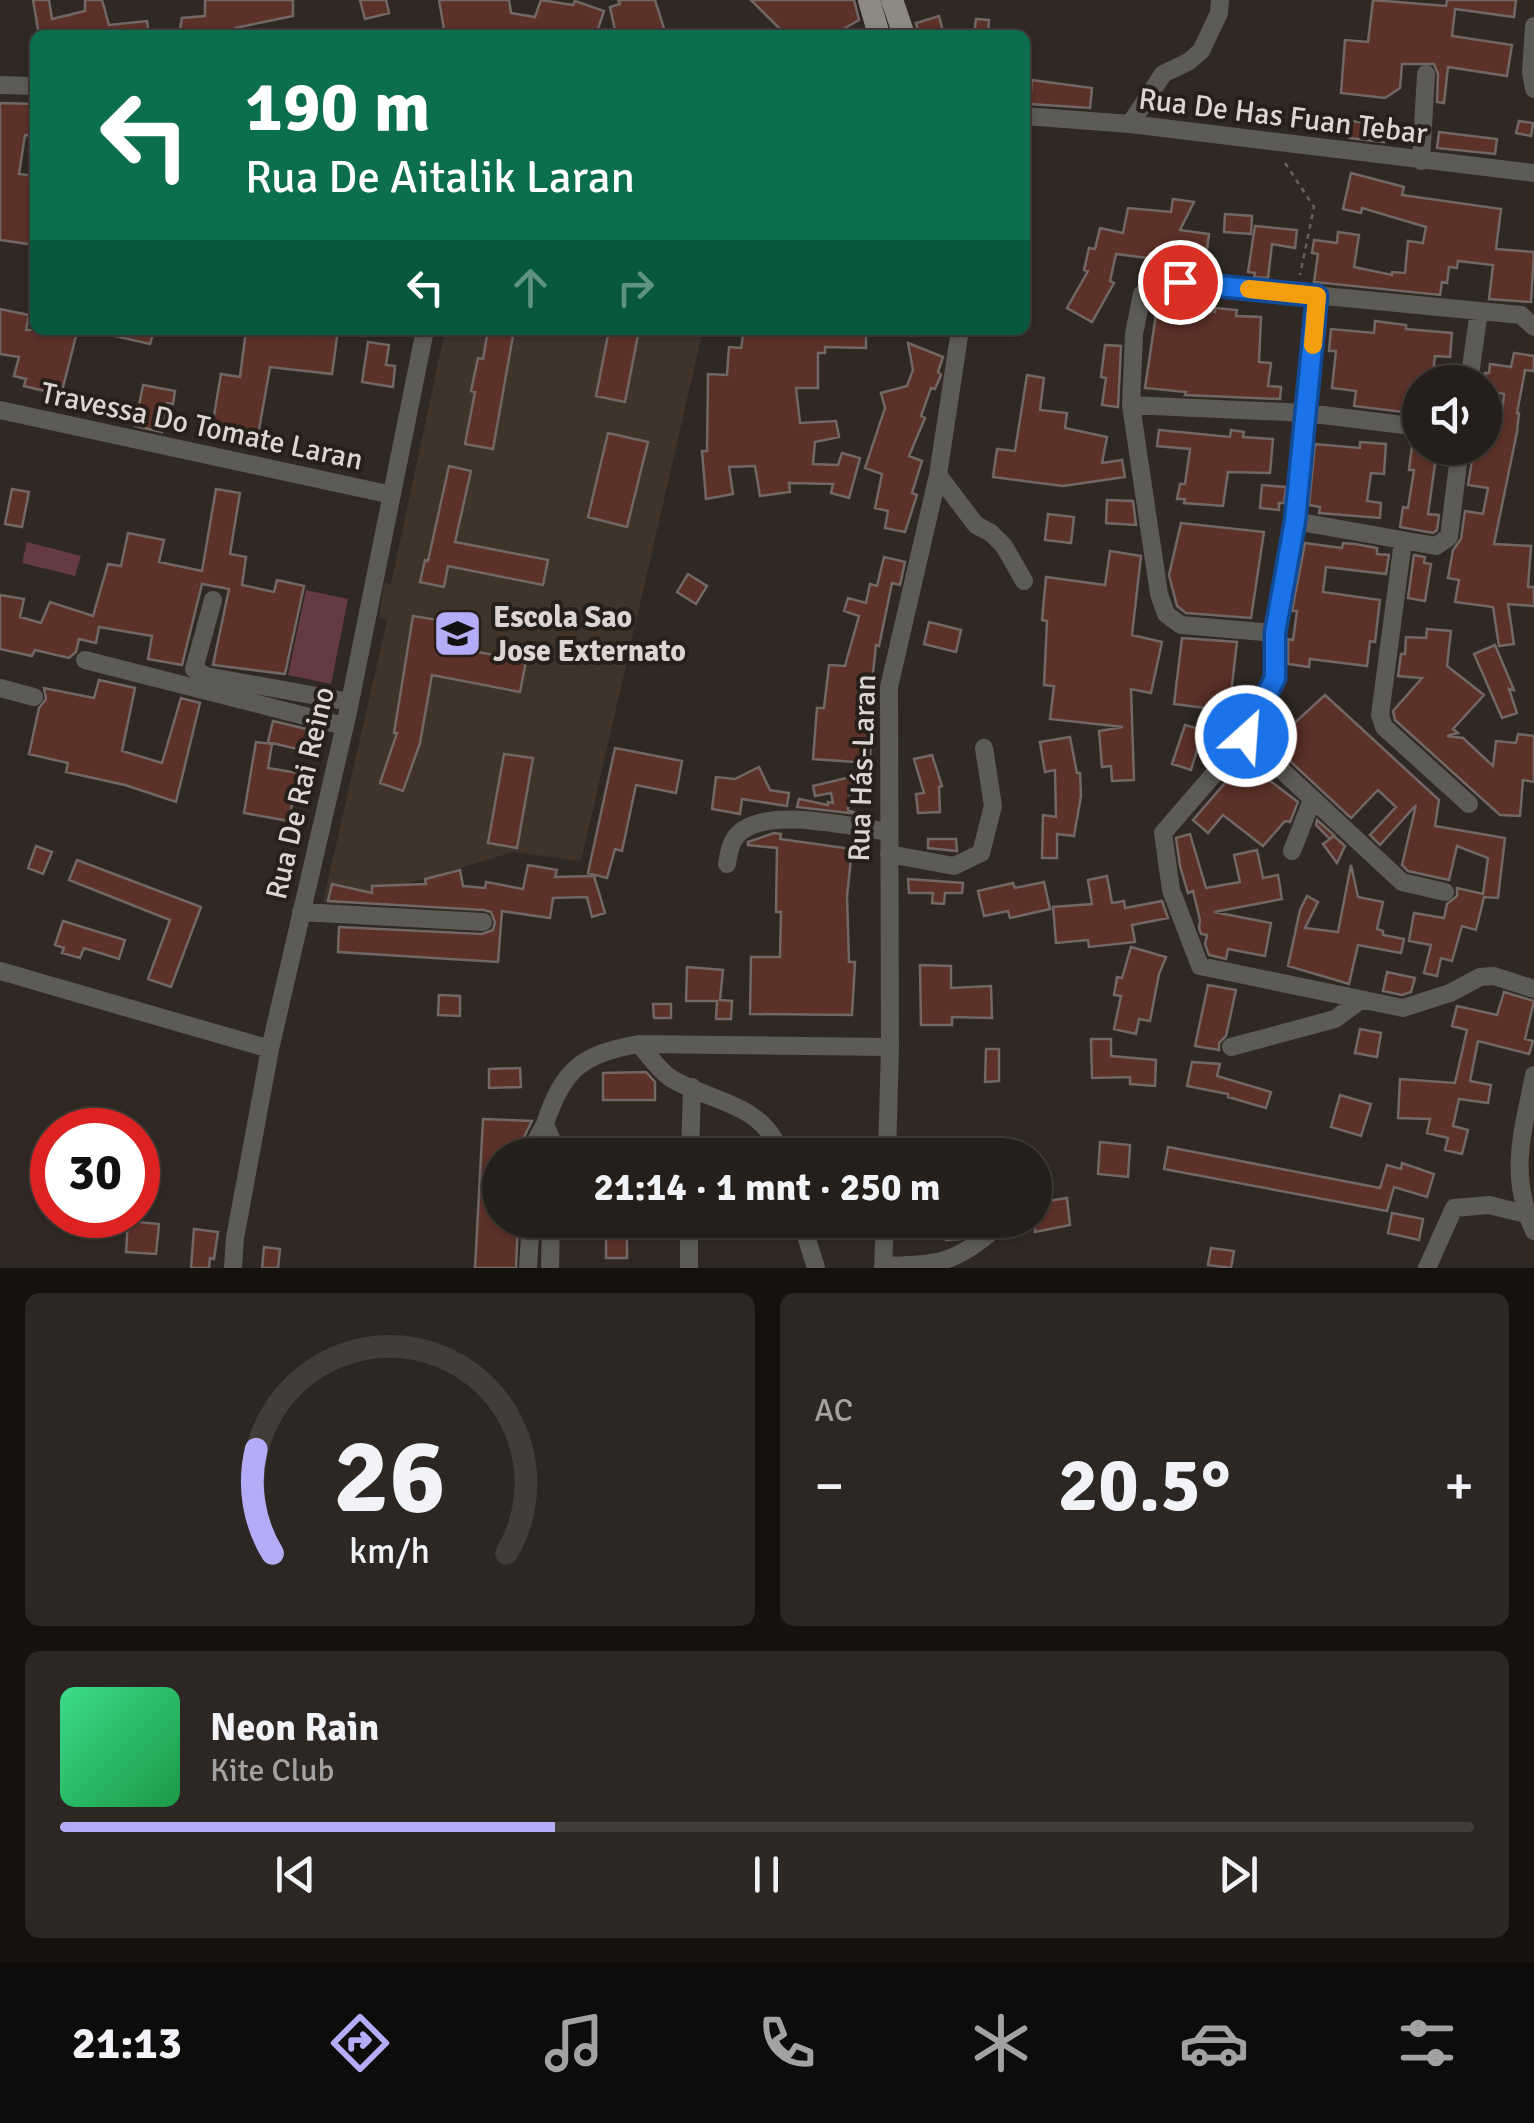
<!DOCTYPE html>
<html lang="id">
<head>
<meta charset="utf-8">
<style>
  body { margin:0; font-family:Signika,sans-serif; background:#2c2723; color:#f1f3f6; height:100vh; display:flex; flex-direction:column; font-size:38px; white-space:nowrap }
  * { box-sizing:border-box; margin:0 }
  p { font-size:32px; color:#a3a2a2 }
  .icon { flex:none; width:55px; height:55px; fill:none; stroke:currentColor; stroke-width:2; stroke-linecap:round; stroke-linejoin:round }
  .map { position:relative; height:1268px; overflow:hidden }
  .details { display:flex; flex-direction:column; gap:25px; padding:25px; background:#14110e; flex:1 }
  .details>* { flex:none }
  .top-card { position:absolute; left:30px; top:30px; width:1000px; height:305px; border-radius:15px; box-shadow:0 2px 8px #0004,0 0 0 2px #413d39; background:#0b6e4f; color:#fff; overflow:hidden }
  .tools { position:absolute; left:1402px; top:365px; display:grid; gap:20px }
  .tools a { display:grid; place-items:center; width:100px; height:100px; border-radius:50%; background:#241f1a; box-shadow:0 2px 8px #0004,0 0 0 2px #413d39; font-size:50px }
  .speed { position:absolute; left:30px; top:1108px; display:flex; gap:20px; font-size:50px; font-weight:700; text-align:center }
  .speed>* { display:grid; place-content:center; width:130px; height:130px; border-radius:50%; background:#241f1a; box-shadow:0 2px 8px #0004,0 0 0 2px #413d39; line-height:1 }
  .speed .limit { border:15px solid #d22; background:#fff; color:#111 }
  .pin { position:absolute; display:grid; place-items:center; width:85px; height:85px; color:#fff; margin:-42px; border:5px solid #fff; border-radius:50%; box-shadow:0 2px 10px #0007 }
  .me { position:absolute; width:110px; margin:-55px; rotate:26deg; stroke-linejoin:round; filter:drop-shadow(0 0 8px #0008) }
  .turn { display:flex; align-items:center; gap:35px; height:210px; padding:0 50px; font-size:45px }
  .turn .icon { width:130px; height:130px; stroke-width:2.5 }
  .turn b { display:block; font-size:70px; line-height:85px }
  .lanes { display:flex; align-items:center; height:95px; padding:0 50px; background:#0003; justify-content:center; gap:50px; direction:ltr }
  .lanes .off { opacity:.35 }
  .big { font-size:75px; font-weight:700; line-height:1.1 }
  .details .tile { flex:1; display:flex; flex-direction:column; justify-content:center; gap:15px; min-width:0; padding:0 35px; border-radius:15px; background:#2c2723 }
  .details .dial { align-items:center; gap:0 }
  .dial svg { height:260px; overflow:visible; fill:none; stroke:#413d39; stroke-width:7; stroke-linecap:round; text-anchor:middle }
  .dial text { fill:#f1f3f6; stroke:none }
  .song { display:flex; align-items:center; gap:30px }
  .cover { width:120px; height:120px; border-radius:15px; background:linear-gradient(135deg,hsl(150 70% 55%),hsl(140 70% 35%)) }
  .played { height:10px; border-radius:5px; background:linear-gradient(90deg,#b5acf8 35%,#413d39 35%) }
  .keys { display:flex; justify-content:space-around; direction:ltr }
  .heat { display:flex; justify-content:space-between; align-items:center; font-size:55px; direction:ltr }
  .details .tiles { flex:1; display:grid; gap:25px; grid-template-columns:1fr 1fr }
  .tile:last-child { grid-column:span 2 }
  .trip { position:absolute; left:482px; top:1138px; width:570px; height:100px; border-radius:50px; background:#241f1a; box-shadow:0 2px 8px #0004,0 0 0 2px #413d39; font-weight:700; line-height:100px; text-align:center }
  .tab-bar { display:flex; height:160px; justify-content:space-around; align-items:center; background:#0e0c0a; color:#a3a2a2 }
  .tab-bar .icon { width:70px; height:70px }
  .tab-bar .on { color:#b5acf8 }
  .tab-bar b { font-size:45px; color:#f1f3f6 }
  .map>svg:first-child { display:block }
  .built { fill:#3f332a }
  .green { fill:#643a43 }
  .building { fill:#5c3128; stroke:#716764; stroke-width:2.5 }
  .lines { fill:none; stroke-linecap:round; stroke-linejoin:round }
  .path { stroke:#67615c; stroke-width:2.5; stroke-dasharray:5 5; stroke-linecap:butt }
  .minor { stroke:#5d5b57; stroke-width:18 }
  .major { stroke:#8e8a83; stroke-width:22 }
  .route-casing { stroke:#114b97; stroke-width:25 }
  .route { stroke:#1a73e8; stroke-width:18 }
  .slow { stroke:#f59e0b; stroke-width:18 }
  .labels { text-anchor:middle; stroke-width:8; stroke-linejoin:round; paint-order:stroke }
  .street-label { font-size:30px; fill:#dbd6d3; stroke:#261f1a }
  .poi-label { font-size:30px; font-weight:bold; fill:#dbd6d3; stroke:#261f1a; text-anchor:start }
</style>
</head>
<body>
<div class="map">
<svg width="1534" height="1268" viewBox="0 0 1534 1268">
  <rect width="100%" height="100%" fill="#302923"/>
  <path class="built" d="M445,330H703L581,861L513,852L339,904L323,902L387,620L379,618L384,583L391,584Z"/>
  <path class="green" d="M27,542L81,556L75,576L22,563Z
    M306,590L348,599L331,684L288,675Z"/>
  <path class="building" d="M33,0H49L52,19L85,11V0H102L109,25L147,21L149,35H39Z
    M205,0H293V16L235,28L236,35H179L182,18L205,16Z
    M360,0H386L389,13L365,19Z
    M439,0H509L511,13L535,17L541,0L573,5L575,1L604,11L596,35H445Z
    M618,0H655L666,35H637L636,32L616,35L610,7L620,4Z
    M751,0H854L859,20L833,35H786Z
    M1373,0L1446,6L1447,0H1516L1514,17L1455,9L1452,36L1512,45L1507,76L1448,67L1444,103L1437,102L1438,74L1434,64H1402L1400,88L1385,98L1341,93L1345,40L1368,42Z
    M939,16L944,35H919L916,23Z
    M976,19L989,20L988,35H974Z
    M1032,80L1092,88L1090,108L1030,104Z
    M0,103L35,104V136L25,135L19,174L35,176V245L0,240Z
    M1351,121L1386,125L1384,142L1349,138Z
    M1519,121L1533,123L1531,136L1516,133Z
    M1439,132L1497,139L1495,154L1437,148Z
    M1351,173L1404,187L1402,195L1501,209L1496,249L1534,252L1531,302L1489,299L1493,265L1458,261L1457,268L1449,267L1447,283L1442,282L1440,295L1314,282L1318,254L1312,253L1314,240L1337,243L1338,232L1359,235L1354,267L1392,275V272L1405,273L1408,241L1423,243L1426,227L1362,208L1361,213L1343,209Z
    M1173,199L1194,202L1180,230L1209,234L1205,265L1116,254L1110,281L1114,283L1092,322L1067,308L1088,271L1084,270L1089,248L1095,249L1100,228L1123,233L1128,208L1171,212Z
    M1225,214L1252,216L1251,234L1224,232Z
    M1255,226L1297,230L1295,248L1272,244L1268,278L1254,277L1255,273L1248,272Z
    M1158,301L1215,312V308L1237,310L1236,316L1261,317L1259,362L1271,363L1268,386L1281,387L1280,399L1185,395L1186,392L1145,388Z
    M0,309L29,315L26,330H53L76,336L61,395L24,386L26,379L14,376L19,357L0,354Z
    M1375,321L1406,325V329L1452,333L1450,357L1435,356L1432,382H1420V414L1354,406L1356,391L1332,388L1336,351H1329L1331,329L1374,333Z
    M112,330H154L150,344L111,335Z
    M246,330H273L310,336L311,330H338L332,374L270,367L257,441L211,433L221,374L240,377Z
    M488,330H514L493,449L465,444L475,392L471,391L478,358L483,359Z
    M609,330H639L625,402L596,396Z
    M744,330H866V348L825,347V353H818V388H796L800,423L836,421L839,437L815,442L813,464L838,465L842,453L860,458L849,498L831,493L833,484L789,483L790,492L760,496L755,466L729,467L733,494L706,499L702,451H707L708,374L727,375L729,347L741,348Z
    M368,342L389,345L386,365L395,366L393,387L362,382Z
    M908,343L943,357L938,372L941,375L935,389L931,388L921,416L925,418L909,456L922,461L912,493L917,495L905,532L885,528L888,511L875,508L882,474L865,468L885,408L881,393L907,386L913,370Z
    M1105,345L1121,346L1118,407L1102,405L1106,378L1101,377Z
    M1514,353L1534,356V371L1525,370L1524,376L1517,413H1519L1517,432L1494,544L1531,546L1528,587H1534V606L1508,604L1514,644L1499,646L1493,607L1455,602L1459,580L1448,578L1453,550L1461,539L1465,511L1483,514L1488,488L1468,485L1474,448H1485V430L1500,432L1504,394L1485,390V373H1489L1490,364L1511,367Z
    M1027,375L1044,378L1040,410L1067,413L1065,428L1107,437L1102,463L1122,460L1125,477L1063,486L993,477L997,449L1015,451Z
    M143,385L175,391L173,404L167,403L162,432L135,426Z
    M1159,430L1230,437L1231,430L1244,432L1243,437L1273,439L1270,473L1228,472L1223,506L1184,503L1185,499H1177L1180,484H1185L1190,449L1157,446Z
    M608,433L648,442L627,527L588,517Z
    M1360,442L1386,444L1384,474L1371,473L1367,501L1381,503L1380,518L1319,513L1320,507L1309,505L1315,444L1360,448Z
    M1412,446L1437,450L1428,514L1439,515L1437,530L1433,533L1400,527L1403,507L1408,508L1414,470H1409Z
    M449,466L471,471L455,542L548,560L543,585L448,566L444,587L420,582L425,560L428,561Z
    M1262,485L1286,487L1284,503H1279V510L1260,508Z
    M12,489L29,492L22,527L5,524Z
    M216,489L240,493L230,554L246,557L242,585L274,592L277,580L304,586L285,674L213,665L229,589L202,584L182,665L148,659L152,636L99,627L96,643L79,639L76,652L69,658L35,650L32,656L0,649V595L24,599L20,617L41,623L50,602L93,616L108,564L121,566L128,533L164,540L159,562L202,571Z
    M1107,500L1133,501L1136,525L1106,523Z
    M1048,514L1074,517L1071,543L1045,540Z
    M1181,523L1264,532L1251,618L1186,613L1177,606L1169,575Z
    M1305,543L1342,548L1343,543L1355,544L1377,548V554L1389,555L1386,574L1326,567L1323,592L1380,600L1375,642L1370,641L1367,666L1310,659L1309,667L1288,664V639L1293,640L1297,611H1292Z
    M1110,551L1141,556L1132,635L1162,642L1151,693L1131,689L1134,780L1112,781L1111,766L1102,767L1099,731L1123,727L1050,719L1054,686L1044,685L1047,621L1042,620L1046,577L1105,585Z
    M1414,555L1425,557L1424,563L1431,564L1425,601L1408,598Z
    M884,557L905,562L900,585L892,583L879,646L876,645L868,720H871L870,763L813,759L817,708H824L829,665L845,666L859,616L844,611L848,598L866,603L870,584L877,586Z
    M688,574L707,586L696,604L677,592Z
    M413,616L444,621L440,645L526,661L520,692L432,675L420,743L403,791L380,783L397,733H394Z
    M929,622L961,630L956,652L924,644Z
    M1427,629L1451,631L1447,666L1484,695L1453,729L1458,733L1447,736L1463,738L1493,766L1496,741L1516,743L1518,734L1534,736V782L1523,780L1520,816L1500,815L1395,720L1393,711L1422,678L1398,676L1401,654H1405L1406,637L1426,638Z
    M1182,638L1237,642L1229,711L1174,704Z
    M1495,645L1514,690L1509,689L1517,713L1502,718L1474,654Z
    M99,680L135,688L122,751L162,763L181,698L200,703L176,802L125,785L66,772L68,763L29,754L39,708L46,699L44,688L94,698Z
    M1325,695L1439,800L1435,826L1505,838L1498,898L1484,897L1476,930L1462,926L1452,961L1441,958L1437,976L1424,973L1431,945L1409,941L1414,913L1444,918L1447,904L1457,896V888L1483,894L1488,858L1457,846L1449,880L1408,871L1402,865L1416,805L1380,845L1370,835L1396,807L1378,790L1351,818L1261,734L1273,714L1288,729Z
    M273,721L319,732L314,753L268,742Z
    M1185,725L1203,730L1191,770L1172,764Z
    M1070,737L1077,773H1080L1081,796L1074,836L1057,834V858H1042L1043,815L1056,817L1055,770L1045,772L1040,742Z
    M256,742L272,744L268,768L298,773L289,821L244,813Z
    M615,748L682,761L676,793L636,785L622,851L615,849L607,878L588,873Z
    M504,754L533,758L517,848L488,843Z
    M932,755L942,786L939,787L940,812L918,813L916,794L924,793L914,759Z
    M1244,761L1298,802L1290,822L1285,821L1263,846L1223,815L1208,833L1193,820Z
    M759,767L770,790L789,793L787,806L742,799L740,814L712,809L716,777L735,779Z
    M871,772L872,787L850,790L848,810L858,814L797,807L799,799L828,805V802L833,803L831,793L815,796L813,786Z
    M1317,820L1334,835L1331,838L1334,836L1345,846L1337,863L1323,844L1330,839L1316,825Z
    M774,833L781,834L780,839L852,849L847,896L849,962H855L852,1015L750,1014L751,957H780L781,912H776L777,848L748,845V842Z
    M1190,834L1206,888L1240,882L1234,855L1257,850L1263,878L1278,875L1282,899L1214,912L1271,923L1265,956L1228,949L1226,959L1209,955L1205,944L1207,935L1201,934L1199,928L1200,920L1193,891L1188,893L1180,866L1176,838Z
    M928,839H956L957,851L928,848Z
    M36,846L52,852L43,874L28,868Z
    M77,860L201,907L171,987L148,979L170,920L69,880Z
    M528,865L557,870L555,877L594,876L605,913L592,917L587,897L553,898L550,918L502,911L498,962L338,952L339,927L482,934L493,930L495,922L491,912L484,910L328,901L332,884L372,893V886L426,884L425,879L460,870L463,886L485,888L486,882L523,889Z
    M1351,865L1358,897L1383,902L1377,929L1383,931V935L1404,939L1401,953L1358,945L1349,984L1288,966L1300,910L1307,896L1318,902L1305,928L1338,932Z
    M1107,876L1112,903L1124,901L1125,908L1162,901L1168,918L1132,925L1135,942L1089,947L1088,940L1056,943L1053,907L1092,904L1088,880Z
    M908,879L963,883L962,893H945L944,904L932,903L933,893H909Z
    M1044,882L1050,909L1010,918L1008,911L984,916L978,891L1013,883L1015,888Z
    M63,921L125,940L119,959L84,948L80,958L62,953L64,948L55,945Z
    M1131,947L1166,957L1159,974L1150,1021L1139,1019L1136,1034L1114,1029L1121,996L1114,995L1117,977L1122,978Z
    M920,965L951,966V988L991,986L992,1018L952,1017V1025H921Z
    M687,967L723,970L720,1000L732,1001L731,1019H716L717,1001H686Z
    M1387,972L1415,978L1411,992L1402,995L1383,991Z
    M1208,985L1236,990L1226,1036L1219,1043V1050L1195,1046Z
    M1504,992L1534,1001L1525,1039L1533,1041L1529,1054L1478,1041L1470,1081L1491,1085L1488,1103L1459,1099L1453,1126L1468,1130L1462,1154L1445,1150L1448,1138L1427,1133L1430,1119L1398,1118L1400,1079L1455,1083L1467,1030L1452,1026L1457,1006L1497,1015Z
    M439,995L460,996V1016L438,1015Z
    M653,1004H671V1018H654Z
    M1360,1029L1381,1033L1377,1057L1355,1053Z
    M1091,1039H1111V1056L1156,1060L1155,1086L1130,1084V1077L1092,1078Z
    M986,1049H999V1081L985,1082Z
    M1192,1062L1220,1064L1217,1076L1271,1092L1266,1108L1228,1097V1094L1187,1086Z
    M520,1068L521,1087L489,1088V1069Z
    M646,1072L655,1082V1100H603V1073Z
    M1340,1095L1371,1104L1361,1136L1331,1127Z
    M483,1119L532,1121L524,1137L522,1155H500V1220H518L516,1268H475Z
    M1100,1142L1130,1145L1128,1177L1098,1174Z
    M1168,1147L1380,1188L1387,1165L1401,1169L1402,1163L1434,1174L1427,1197L1394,1187L1387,1211L1164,1169Z
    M1067,1198L1070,1225L1035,1232V1203Z
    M1392,1213L1423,1219L1419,1240L1388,1233Z
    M914,1220H967V1230L960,1231V1239L946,1240V1232L915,1233Z
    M128,1221L159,1224L156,1254L126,1252Z
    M606,1227H627V1258H606Z
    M194,1229L218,1232L214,1259L210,1258L209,1268H191Z
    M264,1247L280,1249L278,1268H262Z
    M1211,1248L1234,1251L1231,1268L1208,1265Z"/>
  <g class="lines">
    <path class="path" d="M1285,163L1314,207L1300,275"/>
    <path class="minor" d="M1534,26L1531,72L1534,89
      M0,85L35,86
      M1025,116L1130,124L1534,173
      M1130,124L1163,74L1188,62L1201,51L1219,13L1220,0
      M1421,161L1426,74
      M1317,297L1295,521L1275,633V678L1246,737L1163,833L1171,890L1200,966L1403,1008L1450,993L1480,977L1494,976L1534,989
      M1469,382L1479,311
      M1131,405L1306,413L1420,427
      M0,410L392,495
      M938,475L976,525L991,533L1004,546L1024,581
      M1295,521L1436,546L1449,537L1460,448
      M1403,541L1380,715L1384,727L1469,804
      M213,600L194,669L206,676L350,702
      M1275,633L1181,625L1166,614L1159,594L1131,405L1134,334L1142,294L1157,286L1180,282L1521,315L1534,327
      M85,660L344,726
      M0,688L34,697
      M1246,737L1402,882L1445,892
      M1292,851L1312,800
      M889,854L954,866L981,853L993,806L984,748
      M727,864C729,851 731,838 743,830C775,808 852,827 889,832
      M301,912L483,922
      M0,971L270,1049
      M639,1044C649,1055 659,1071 672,1079C713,1103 764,1103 781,1155
      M1231,1047L1335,1019L1361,1000
      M1534,1075C1523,1132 1508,1174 1534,1231
      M545,1124C563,1069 582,1054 639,1044L890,1047
      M534,1155L535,1142L545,1124L554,1146V1155
      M690,1155L692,1087
      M887,1155L890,1047L889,687L938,475L960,330
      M801,1220L816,1268
      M883,1266C938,1264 953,1265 996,1228
      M233,1268L235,1238L270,1049L348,712L425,330
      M528,1268L531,1220
      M550,1268L551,1220
      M689,1268V1220
      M883,1268L885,1220
      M1427,1268L1454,1208L1489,1205L1534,1216"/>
    <path class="major" d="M869,0L879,35
      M892,0L904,35"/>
  </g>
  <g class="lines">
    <defs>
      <path id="route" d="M1180,282L1317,296L1295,521L1275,633V678L1246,736"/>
    </defs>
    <use href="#route" class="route-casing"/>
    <use href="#route" class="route"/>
    <path class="slow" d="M1249,289L1317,296L1313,345"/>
  </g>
  <defs>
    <symbol id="school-square" viewBox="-11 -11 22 22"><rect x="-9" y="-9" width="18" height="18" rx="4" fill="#b5acf8" stroke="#261f1a"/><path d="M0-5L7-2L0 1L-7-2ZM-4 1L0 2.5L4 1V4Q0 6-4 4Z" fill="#111"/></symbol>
  </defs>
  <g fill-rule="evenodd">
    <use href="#school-square" x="430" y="606" width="55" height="55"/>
  </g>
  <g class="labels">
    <g class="street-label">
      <text transform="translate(1283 116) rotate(7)" y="10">Rua De Has Fuan Tebar</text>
      <text transform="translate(202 426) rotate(12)" y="10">Travessa Do Tomate Laran</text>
      <text transform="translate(862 768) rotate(-88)" y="10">Rua Hás-Laran</text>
      <text transform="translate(300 793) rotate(-77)" y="10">Rua De Rai Reino</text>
    </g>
    <g class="poi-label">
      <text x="493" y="627">Escola Sao<tspan x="493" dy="34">Jose Externato</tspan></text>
    </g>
  </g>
</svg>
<div class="tools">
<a><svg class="icon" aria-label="sound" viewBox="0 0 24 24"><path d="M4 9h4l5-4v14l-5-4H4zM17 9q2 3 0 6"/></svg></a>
</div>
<div class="speed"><div class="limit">30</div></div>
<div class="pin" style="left:1180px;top:282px;background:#d93025"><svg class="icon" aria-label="arrive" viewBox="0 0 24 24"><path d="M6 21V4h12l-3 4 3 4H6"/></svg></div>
<svg class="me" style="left:1246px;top:736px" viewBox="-20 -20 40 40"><circle r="17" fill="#1a73e8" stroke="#fff" stroke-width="3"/><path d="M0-11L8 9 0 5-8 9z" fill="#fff"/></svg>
<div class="trip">21:14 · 1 mnt · 250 m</div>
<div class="top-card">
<div class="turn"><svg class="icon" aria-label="left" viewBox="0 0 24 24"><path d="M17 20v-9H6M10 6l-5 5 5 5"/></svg><div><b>190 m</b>Rua De Aitalik Laran</div></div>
<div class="lanes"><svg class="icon" aria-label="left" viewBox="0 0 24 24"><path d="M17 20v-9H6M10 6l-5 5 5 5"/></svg><svg class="icon off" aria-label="ahead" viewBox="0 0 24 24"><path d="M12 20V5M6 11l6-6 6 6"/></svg><svg class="icon off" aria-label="right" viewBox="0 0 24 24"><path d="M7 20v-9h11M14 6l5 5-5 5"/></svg></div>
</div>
</div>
<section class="details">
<div class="tiles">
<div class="tile dial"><svg viewBox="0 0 100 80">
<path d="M14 69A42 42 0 1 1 86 69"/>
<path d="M14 69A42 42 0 0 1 9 37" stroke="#b5acf8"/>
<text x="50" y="56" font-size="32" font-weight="700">26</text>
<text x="50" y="72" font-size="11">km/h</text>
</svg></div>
<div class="tile"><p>AC</p>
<div class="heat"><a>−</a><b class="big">20.5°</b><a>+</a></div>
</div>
<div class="tile">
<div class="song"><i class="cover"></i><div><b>Neon Rain</b><p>Kite Club</p></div></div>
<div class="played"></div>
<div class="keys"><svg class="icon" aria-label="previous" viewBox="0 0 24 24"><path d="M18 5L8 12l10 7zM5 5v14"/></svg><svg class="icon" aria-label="pause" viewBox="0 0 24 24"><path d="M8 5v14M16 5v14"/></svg><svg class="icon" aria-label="next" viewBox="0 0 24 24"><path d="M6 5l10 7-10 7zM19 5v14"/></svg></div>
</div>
</div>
</section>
<nav class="tab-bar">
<b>21:13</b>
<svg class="icon on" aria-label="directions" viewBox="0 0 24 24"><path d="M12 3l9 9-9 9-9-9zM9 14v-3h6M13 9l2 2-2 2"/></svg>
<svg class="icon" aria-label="music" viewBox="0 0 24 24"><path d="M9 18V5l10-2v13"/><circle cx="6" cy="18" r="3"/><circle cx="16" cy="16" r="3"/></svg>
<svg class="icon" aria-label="phone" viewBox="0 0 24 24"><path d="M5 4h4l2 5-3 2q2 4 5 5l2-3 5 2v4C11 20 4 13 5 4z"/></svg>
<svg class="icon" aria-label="climate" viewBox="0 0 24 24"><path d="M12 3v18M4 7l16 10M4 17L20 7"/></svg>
<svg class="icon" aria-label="car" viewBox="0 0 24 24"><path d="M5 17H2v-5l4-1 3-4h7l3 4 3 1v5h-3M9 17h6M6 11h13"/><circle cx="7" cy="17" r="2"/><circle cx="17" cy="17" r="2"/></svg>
<svg class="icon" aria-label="filters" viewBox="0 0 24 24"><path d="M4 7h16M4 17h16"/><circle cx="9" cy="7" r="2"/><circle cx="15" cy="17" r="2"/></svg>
</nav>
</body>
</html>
